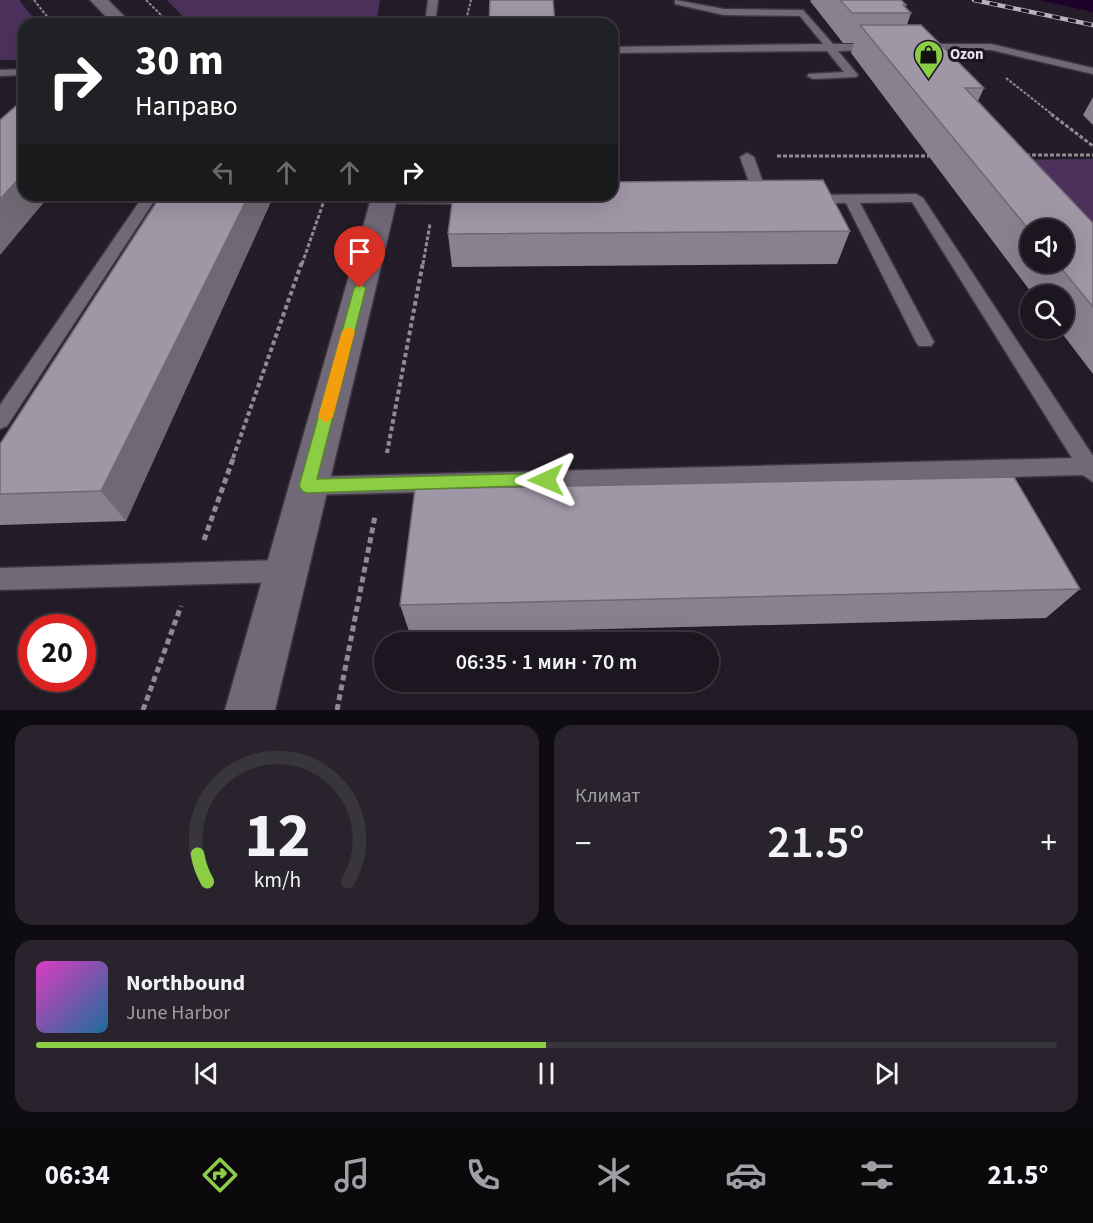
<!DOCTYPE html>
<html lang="ru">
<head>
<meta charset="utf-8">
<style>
  body { margin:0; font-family:"Source Sans 3",sans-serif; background:#28232c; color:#f1f3f6; height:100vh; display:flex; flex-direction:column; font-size:22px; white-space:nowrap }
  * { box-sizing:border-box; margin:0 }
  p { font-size:20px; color:#a09fa4 }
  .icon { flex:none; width:33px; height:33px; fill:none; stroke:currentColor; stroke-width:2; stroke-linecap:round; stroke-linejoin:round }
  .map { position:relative; height:710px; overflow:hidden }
  .details { display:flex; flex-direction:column; gap:15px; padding:15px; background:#0f0c11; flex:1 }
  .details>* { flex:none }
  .guide { position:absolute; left:18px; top:18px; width:600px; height:183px; border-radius:18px; box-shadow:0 6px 24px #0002,0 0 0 2px #39353d; background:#202124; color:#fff; overflow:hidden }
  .controls { position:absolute; left:1020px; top:219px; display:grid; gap:12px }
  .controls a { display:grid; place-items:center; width:54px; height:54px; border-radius:50%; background:#1b161f; box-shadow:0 6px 24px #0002,0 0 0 2px #39353d; font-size:30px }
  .speed { position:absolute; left:18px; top:614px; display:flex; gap:12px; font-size:30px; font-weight:700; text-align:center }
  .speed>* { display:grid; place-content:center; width:78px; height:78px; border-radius:50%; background:#1b161f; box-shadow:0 6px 24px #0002,0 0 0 2px #39353d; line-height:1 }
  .speed .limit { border:9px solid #d22; background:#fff; color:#111 }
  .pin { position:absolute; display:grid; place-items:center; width:51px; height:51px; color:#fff; margin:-62px -26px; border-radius:50% 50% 50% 0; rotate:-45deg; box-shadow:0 0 6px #0007 }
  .pin .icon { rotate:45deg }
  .me { position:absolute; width:66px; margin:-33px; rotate:269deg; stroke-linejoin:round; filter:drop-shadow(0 0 4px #0008) }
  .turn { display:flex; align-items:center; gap:21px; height:126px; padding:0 18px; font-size:27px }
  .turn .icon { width:78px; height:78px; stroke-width:2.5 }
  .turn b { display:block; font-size:42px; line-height:51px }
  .lanes { display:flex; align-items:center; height:57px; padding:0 18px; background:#0003; justify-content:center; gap:30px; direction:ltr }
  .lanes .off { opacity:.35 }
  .big { font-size:45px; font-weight:600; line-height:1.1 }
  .details .tile { flex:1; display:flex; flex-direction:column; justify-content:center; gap:9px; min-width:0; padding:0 21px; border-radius:18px; background:#28232c }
  .details .dial { align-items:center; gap:0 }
  .dial svg { height:156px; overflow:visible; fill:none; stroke:#39353d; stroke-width:7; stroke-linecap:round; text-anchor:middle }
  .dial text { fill:#f1f3f6; stroke:none }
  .song { display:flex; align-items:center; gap:18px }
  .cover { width:72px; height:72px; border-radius:9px; background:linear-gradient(135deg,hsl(310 70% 55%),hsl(200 70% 35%)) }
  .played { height:6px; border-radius:3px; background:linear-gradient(90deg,#8bce46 50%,#39353d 50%) }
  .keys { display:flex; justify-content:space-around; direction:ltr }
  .heat { display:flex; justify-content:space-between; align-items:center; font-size:33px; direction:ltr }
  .details .tiles { flex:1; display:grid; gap:15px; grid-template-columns:1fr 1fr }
  .tile:last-child { grid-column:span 2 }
  .trip { position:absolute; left:374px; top:632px; width:345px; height:60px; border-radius:30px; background:#1b161f; box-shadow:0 6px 24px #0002,0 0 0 2px #39353d; font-weight:600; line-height:60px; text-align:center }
  .tab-bar { display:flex; height:96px; justify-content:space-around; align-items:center; background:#0b090c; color:#a09fa4 }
  .tab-bar .icon { width:42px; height:42px }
  .tab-bar .selected { color:#8bce46 }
  .tab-bar b { font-size:27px; color:#f1f3f6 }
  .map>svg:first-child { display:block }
  .green { fill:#4c315c }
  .water { fill:#1e022c }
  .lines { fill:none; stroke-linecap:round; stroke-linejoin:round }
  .service-casing { stroke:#3d3742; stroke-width:3 }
  .tertiary-casing { stroke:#3d3742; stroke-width:3 }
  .path-far3 { stroke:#8f8a94; stroke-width:2; stroke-dasharray:3 1.5; stroke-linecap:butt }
  .path-far2 { stroke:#8f8a94; stroke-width:3; stroke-dasharray:4 2; stroke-linecap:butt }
  .path-far1 { stroke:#8f8a94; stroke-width:4; stroke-dasharray:4.5 3; stroke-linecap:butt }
  .path { stroke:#8f8a94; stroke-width:5; stroke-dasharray:6 4; stroke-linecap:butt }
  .service { fill:#726978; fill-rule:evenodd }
  .tertiary { fill:#726978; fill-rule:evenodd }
  .rail-casing { stroke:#b7b2bb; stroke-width:4.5 }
  .rail { stroke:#1b141f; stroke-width:3; stroke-dasharray:8; stroke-linecap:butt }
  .wall { fill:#89818f; fill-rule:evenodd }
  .shaded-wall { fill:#6f6974 }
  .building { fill:#9f96a6; stroke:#6f6974; stroke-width:1.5 }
  .route { fill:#8bce46; stroke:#5a862e; stroke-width:1.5 }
  .slow { fill:#f59e0b }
  .labels { text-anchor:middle; stroke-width:6; stroke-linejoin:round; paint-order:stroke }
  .far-poi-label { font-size:15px; font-weight:bold; fill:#e8e3ec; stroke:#1b141f; text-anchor:start }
</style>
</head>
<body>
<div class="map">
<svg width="1093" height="710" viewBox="0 0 1093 710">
  <rect width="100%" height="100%" fill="#241d29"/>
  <path class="green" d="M0,0H19L38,24H24V60H0Z
    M167,0H380L376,24H190Z
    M1093,159V282L1064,230L987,160Z"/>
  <path class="water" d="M1038,0H1093V12Z"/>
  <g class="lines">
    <defs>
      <path id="service" d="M428,0H438L435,24H425Z
        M675,0L724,9L803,10L833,44H877L882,47L877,50L838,51L858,75L856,77L813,79L807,76L809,74L844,72L827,51L612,53V47L823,44L800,16L724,15L675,4Z
        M920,44H991L1093,68V74L991,50L916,49V45Z
        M24,69V75L0,76V70Z
        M747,153L754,157L769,199L767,202L762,203L755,199L740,157Z
        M916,194L923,198L1093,456V482L1083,475L307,495L299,492L296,486L299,480L307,477L1072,458L912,202L860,203L934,342L931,346H919L916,342L846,203H809L802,199L809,195Z
        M144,195H158L7,426L0,429V405Z
        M384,196H475L482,200L475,204L379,203V197Z
        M285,560L293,563L297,571L293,579L285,582L0,590V568Z"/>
      <path id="tertiary" d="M90,0H108L132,24H113Z
        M372,195H398L275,710H225Z"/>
    </defs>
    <use href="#service" class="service-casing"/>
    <use href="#tertiary" class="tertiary-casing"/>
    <path class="path-far3" d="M34,0L53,24
      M146,0L170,24
      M465,24L471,0
      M1006,78L1053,115"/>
    <path class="path-far2" d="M1051,114L1093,146
      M1026,155H1093
      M777,156H932
      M302,264L326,195
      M423,264L430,224"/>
    <path class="path-far1" d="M387,453L423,262
      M233,458L302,262"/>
    <path class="path" d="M204,540L234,456
      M143,710L181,606
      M337,710L375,516"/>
    <use href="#service" class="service"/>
    <use href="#tertiary" class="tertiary"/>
    <defs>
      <path id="rail" d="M974,0L1093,25"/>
    </defs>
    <use href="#rail" class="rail-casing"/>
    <use href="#rail" class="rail"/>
  </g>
  <path class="wall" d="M811,0H901L906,5L905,7L911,13L907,25L984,88L978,101L1093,223V374L1058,328H1064V296H1034L851,53L854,43H843L810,1ZM1030,230L1064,262H1030Z
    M1093,97V125L1083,115Z
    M612,100L616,121L613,151H612Z
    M161,195H274L126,521L0,525V444Z
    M850,231L837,264L452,267L448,234Z
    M1080,589L1046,618L410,634L400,605Z"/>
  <path class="shaded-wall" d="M24,173V195H50L0,255V199Z
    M249,195H274L126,521L101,491Z"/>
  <path class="building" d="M490,0H553L555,24H489Z
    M840,0H901L906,5H903L911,13H852Z
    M860,25H921L984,88H965L1093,223V307L1056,262H1064V230H1030V231Z
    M612,100L616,121H612Z
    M17,105H24V173L0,199V120Z
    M823,180L850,231L448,234L453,195H612V182Z
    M161,195H249L101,491L0,494V444Z
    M1014,477L1080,589L400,605L415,489Z"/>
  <path class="route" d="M360,284L366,288L317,479L546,473L552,475L554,480L552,485L307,493L302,491L299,486L354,288Z"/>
  <path class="slow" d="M349,327L355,331L333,417L326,423L318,417L342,331Z"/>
  <defs>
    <symbol id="shop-pin" viewBox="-11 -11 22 30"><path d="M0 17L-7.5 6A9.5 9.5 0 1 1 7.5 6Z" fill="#8bce46" stroke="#1b141f"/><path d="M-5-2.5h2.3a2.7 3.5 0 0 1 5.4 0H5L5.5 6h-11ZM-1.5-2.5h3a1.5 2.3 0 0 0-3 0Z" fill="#111"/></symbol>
  </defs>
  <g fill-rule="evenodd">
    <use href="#shop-pin" x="912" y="38" width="33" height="45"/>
  </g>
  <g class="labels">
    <g class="far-poi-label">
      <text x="950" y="59">Ozon</text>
    </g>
  </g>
</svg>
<div class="controls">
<a><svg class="icon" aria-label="sound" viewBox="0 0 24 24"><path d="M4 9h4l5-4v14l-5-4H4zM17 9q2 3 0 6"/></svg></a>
<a><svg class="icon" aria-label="search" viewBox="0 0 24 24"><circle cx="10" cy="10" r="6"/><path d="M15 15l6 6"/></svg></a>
</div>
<div class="speed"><div class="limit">20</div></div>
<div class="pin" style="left:360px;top:288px;background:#d93025"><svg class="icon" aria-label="arrive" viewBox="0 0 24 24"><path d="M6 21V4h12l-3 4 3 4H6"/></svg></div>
<svg class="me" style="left:546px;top:480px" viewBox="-20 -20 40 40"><path d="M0-17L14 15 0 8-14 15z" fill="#8bce46" stroke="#fff" stroke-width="4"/></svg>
<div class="trip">06:35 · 1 мин · 70 m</div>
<div class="guide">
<div class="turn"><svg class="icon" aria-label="right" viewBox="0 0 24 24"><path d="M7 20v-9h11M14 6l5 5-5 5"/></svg><div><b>30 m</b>Направо</div></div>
<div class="lanes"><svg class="icon off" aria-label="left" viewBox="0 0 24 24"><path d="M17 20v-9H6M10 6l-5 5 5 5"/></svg><svg class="icon off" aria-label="ahead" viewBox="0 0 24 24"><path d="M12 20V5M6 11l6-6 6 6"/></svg><svg class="icon off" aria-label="ahead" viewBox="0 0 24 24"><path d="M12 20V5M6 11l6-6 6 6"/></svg><svg class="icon" aria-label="right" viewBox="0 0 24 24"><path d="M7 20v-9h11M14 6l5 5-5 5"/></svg></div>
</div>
</div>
<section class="details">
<div class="tiles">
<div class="tile dial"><svg viewBox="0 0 100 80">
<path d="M14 69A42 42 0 1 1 86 69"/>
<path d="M14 69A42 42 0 0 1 9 55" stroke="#8bce46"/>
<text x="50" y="56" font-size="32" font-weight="700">12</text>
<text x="50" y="72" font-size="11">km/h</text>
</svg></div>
<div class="tile"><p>Климат</p>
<div class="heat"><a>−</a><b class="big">21.5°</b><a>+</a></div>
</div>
<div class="tile">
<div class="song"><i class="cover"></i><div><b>Northbound</b><p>June Harbor</p></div></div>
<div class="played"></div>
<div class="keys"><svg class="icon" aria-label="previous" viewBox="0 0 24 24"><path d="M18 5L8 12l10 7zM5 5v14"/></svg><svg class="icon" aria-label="pause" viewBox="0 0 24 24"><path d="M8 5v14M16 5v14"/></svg><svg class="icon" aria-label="next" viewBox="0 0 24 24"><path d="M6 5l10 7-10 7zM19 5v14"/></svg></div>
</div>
</div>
</section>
<nav class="tab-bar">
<b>06:34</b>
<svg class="icon selected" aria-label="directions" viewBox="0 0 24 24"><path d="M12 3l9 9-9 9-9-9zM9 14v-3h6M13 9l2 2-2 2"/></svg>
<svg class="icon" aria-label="music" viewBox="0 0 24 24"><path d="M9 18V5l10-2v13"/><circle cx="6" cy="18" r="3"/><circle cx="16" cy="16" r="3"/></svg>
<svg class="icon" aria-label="phone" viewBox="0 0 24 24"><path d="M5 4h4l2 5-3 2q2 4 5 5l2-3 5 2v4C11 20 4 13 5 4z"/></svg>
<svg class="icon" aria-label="climate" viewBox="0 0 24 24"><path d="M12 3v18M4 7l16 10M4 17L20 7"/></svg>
<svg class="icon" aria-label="car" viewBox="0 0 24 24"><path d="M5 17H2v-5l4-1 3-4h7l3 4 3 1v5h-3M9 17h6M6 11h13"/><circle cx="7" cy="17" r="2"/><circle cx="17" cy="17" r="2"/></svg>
<svg class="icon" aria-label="filters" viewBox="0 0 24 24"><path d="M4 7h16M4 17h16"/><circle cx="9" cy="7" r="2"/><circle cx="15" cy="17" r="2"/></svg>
<b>21.5°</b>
</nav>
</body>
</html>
